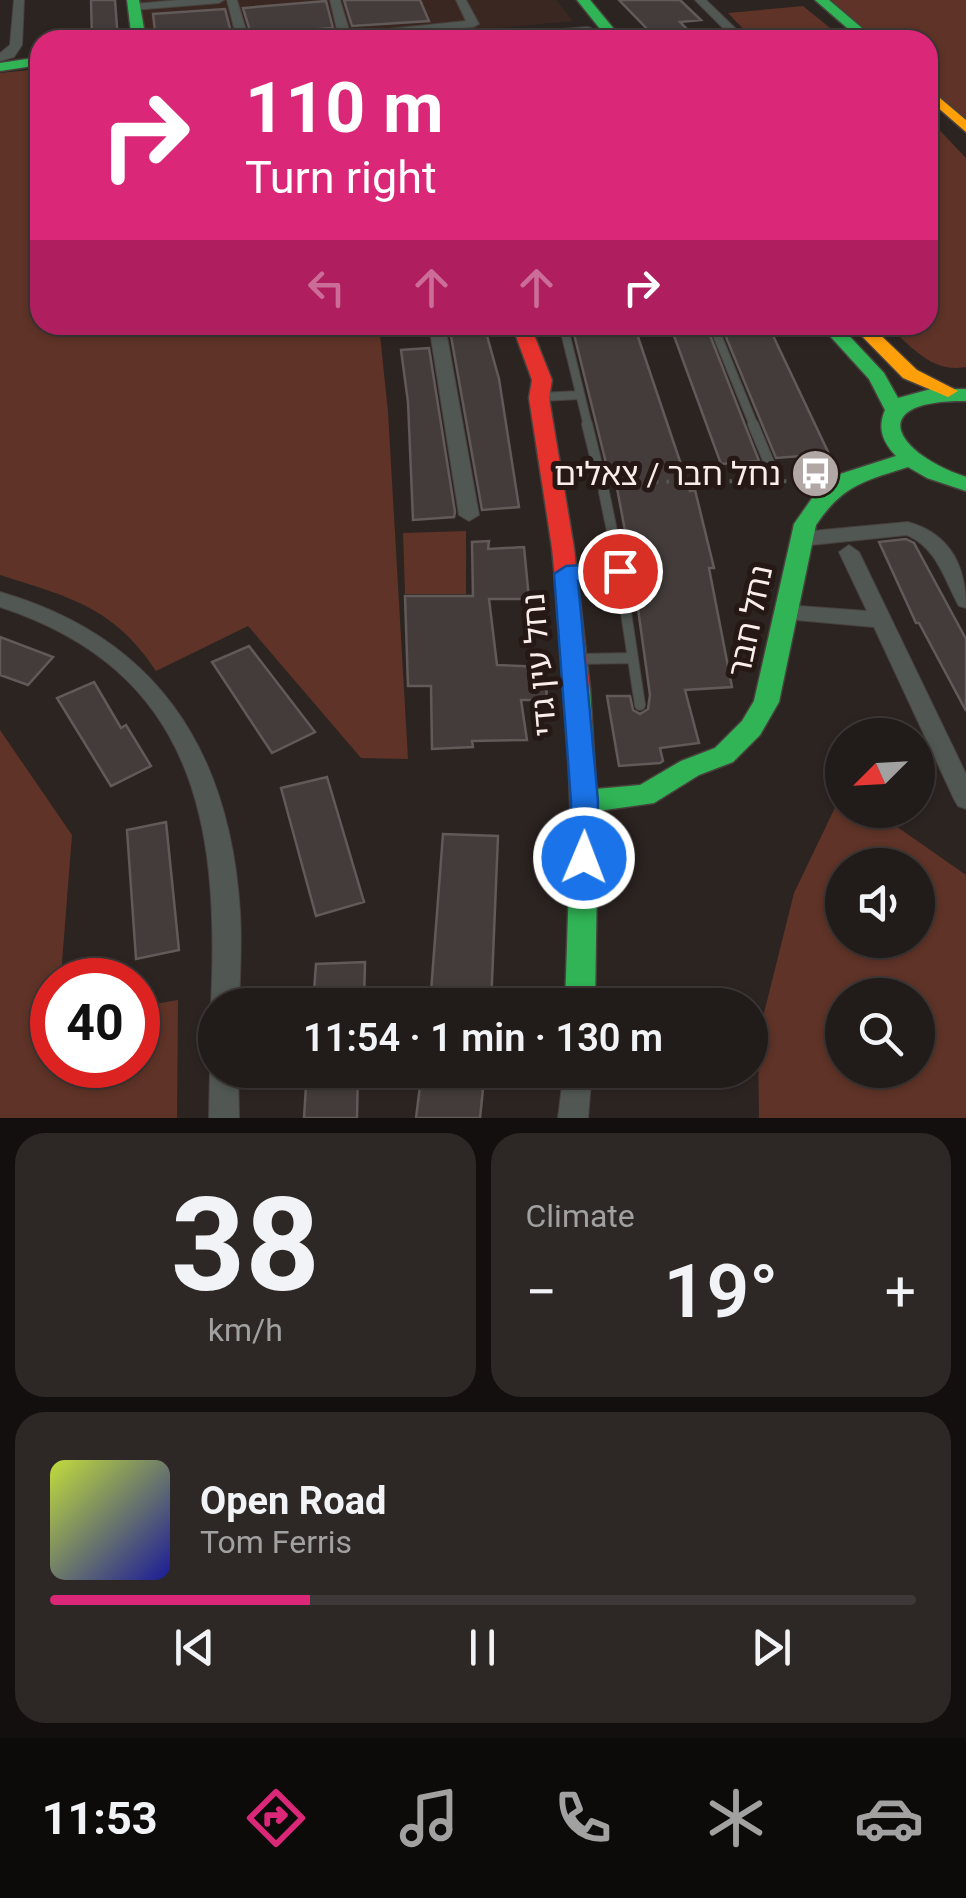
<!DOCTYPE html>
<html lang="en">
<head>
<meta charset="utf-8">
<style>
  body { margin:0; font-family:Roboto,"Noto Sans Hebrew",sans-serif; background:#2d2826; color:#f1f3f6; height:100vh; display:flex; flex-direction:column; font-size:38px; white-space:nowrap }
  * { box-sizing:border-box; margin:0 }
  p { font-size:32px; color:#a2a1a2 }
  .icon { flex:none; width:55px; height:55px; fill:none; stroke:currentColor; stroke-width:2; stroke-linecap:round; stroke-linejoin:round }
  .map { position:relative; height:1118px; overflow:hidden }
  .sheet { display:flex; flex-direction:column; gap:15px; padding:15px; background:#120f0e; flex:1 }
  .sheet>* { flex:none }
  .banner { position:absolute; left:30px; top:30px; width:908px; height:305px; border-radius:30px; box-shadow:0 2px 8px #0004,0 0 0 2px #3e3938; background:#db2777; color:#fff; overflow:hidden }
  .needle { width:65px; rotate:246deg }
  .tools { position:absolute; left:825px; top:718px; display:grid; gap:20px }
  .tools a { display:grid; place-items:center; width:110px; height:110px; border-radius:50%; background:#211b19; box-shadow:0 2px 8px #0004,0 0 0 2px #3e3938; font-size:50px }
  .speed { position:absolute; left:30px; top:958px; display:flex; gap:20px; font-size:50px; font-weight:700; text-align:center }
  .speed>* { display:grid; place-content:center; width:130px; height:130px; border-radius:50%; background:#211b19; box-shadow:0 2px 8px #0004,0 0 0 2px #3e3938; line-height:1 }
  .speed .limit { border:15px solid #d22; background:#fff; color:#111 }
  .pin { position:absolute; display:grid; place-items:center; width:85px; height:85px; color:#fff; margin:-42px; border:5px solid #fff; border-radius:50%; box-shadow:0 2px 10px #0007 }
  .me { position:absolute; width:110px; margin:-55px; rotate:1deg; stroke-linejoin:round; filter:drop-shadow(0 0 8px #0008) }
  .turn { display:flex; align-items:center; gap:35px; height:210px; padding:0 50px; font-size:45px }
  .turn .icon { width:130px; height:130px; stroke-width:2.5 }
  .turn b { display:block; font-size:70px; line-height:85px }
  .lanes { display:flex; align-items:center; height:95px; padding:0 50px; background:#0003; justify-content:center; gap:50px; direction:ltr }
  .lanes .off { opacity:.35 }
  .big { font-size:75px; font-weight:600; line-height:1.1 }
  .sheet .tile { flex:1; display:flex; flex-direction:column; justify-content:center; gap:15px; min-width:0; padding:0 35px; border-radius:30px; background:#2d2826 }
  .sheet .dial { align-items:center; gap:0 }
  .dial b { font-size:130px; line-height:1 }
  .song { display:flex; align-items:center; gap:30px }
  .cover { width:120px; height:120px; border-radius:15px; background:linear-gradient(135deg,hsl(70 70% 55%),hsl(240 70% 35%)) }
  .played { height:10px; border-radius:5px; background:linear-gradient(90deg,#db2777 30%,#3e3938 30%) }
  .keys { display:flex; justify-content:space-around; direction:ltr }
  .heat { display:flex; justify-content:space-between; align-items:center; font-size:55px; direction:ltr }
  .sheet .tiles { flex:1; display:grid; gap:15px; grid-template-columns:1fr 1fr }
  .tile:last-child { grid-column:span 2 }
  .trip { position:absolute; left:198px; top:988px; width:570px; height:100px; border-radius:50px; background:#211b19; box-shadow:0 2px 8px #0004,0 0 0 2px #3e3938; font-weight:600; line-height:100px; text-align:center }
  .dock { display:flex; height:160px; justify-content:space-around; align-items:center; background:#0d0b0a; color:#a2a1a2 }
  .dock .icon { width:70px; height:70px }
  .dock .selected { color:#db2777 }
  .dock b { font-size:45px; color:#f1f3f6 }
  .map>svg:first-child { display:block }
  .built { fill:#3b2721 }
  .green { fill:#5f3327; fill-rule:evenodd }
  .building { fill:#433c3a; stroke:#615a58; stroke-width:2.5 }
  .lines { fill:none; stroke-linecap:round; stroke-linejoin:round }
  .lane-far1-casing { stroke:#48413e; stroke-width:10 }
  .lane-casing { stroke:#48413e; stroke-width:12 }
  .street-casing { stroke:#48413e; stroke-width:2 }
  .fast-casing { stroke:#48413e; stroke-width:3 }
  .slow-casing { stroke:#48413e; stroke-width:3 }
  .jam-casing { stroke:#48413e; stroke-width:3 }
  .path { stroke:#565855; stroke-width:4; stroke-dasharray:2.5 8; stroke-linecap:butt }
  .lane-far1 { stroke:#515753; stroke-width:8 }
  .lane { stroke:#515753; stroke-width:10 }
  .street { fill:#515753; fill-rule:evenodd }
  .fast { fill:#30b455; fill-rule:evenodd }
  .slow { fill:#ff9f0a; fill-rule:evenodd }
  .jam { fill:#e5322d; fill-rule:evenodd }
  .route { fill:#1a73e8; stroke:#114b97; stroke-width:2.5 }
  .labels { text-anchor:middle; stroke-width:10; stroke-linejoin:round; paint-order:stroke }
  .poi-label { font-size:32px; fill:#f9eeeb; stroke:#261814; text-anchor:end }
  .street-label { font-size:32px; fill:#f9eeeb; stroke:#261814 }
</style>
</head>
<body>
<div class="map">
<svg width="966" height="1118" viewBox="0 0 966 1118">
  <rect width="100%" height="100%" fill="#2c2421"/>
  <path class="built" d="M138,0H556L573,21L373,40H145Z"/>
  <path class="green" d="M828,0H966V121L928,87V40H874Z
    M803,6L845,40H696L748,34L728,13Z
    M40,69V325H379L388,412L408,759L361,758L248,626L156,671C114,607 69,597 0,575V73Z
    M928,118L966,158V367C933,374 910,346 888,325H928Z
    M466,531V594H405L403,533Z
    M0,730L72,835L61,975L64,980H52V1065H138V1007L178,1000L177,1118H0Z
    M842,793V810H873L966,875V1118H759L758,1037L794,893ZM918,865V940H842V865ZM918,995V1070H842V995Z"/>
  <path class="building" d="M91,0H115L118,40H92Z
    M344,0H420L429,21L352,26Z
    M619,0H680L701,20L680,22L688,30L652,34Z
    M326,1L333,28L251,34L243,8Z
    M225,9L232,36L156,40L153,14Z
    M449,325H484L499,379L519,507L482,510Z
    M634,325L690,491L695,490L714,568H709L732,687L685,690L699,743L660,748L663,761L660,763L619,766L607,696H630L633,710L640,714L648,709L650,695L633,573L613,467H607L572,326Z
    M670,325H706L759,461L721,464Z
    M721,325H768L829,454L776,458Z
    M429,348L455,512L454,517L413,520L408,402L401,350Z
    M906,539L914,543L966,639V711L919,623H916L879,542Z
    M489,541L488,549L524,547L529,599H489L497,665L545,667L547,700H521L527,740L472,741L473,747L432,749L431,686H408L405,596H473L472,542Z
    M0,637L53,657L28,685L0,675Z
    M249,646L315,732L272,753L212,662Z
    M94,682L121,728L126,725L151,766L111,786L57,698Z
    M327,777L364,902L316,916L281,788Z
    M166,822L179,950L136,959L127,830Z
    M443,834L498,836L491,1005H430Z
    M365,962L364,1005H313L316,964Z
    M307,1070H358L357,1118H304Z
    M422,1070H485L480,1118H416Z"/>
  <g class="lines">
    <defs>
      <path id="lane-far1" d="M713,325L754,426
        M564,328L588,426
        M541,397L580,395"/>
      <path id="lane" d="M587,424L599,473
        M753,424L772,470
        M604,492L622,580
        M566,573L620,571
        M623,593L640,705
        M579,659L633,658"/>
      <path id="street" d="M14,0H24L22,45L14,57L0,61V53L10,45Z
        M179,0H224L219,3L134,10L128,7L134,4Z
        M227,0H237L249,40H237Z
        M330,0H340L350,33L466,21L456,0H466L479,24L473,27L352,40H302L338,34Z
        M695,0H706L735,28V32H727Z
        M587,27L591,28V32L523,40L521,35L527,32Z
        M429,325H445L479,515L469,521L459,515Z
        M908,522C951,534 966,567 966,608L959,606C944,579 937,548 907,535L801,546L791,539L801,532Z
        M849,545L859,552L966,774V809L958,806L954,799L874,627L785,619L778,617L775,612L778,607L785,605L867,611L839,552Z
        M0,592C159,638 230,752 240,912C242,943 240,974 239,1005H215V1013L211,1005C220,823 195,671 0,607Z
        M214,1060L215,1070H238L239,1118H209L210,1070Z
        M564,1070H592L588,1118H558Z"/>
      <path id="fast" d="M127,0H139L146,40H132Z
        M577,0H590L623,40H609Z
        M815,0H829L876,40H861Z
        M40,57V65L0,71V63Z
        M820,325H839L884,373L898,398L931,389H966V401C864,400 894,453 966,477V491L927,478L908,467C864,481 843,485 816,525L779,702L760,735L733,762L699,775L654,803L598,811L595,1005H565L571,825L566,689L569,682H587L590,689L596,789L640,785L681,761L715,748L742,721L754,701L794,524L817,491L840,474L896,456C883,442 877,429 885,410L869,379Z"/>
      <path id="slow" d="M928,88L966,120V132L928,99Z
        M851,325H870L917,370L958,391L948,397L903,378Z"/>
      <path id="jam" d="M512,325H530L552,380L549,398L574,548L590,689L587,696H569L566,689L552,548L529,398L532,380Z"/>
    </defs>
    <use href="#lane-far1" class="lane-far1-casing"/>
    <use href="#lane" class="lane-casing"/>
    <use href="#street" class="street-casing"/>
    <use href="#fast" class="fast-casing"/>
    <use href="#slow" class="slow-casing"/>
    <use href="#jam" class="jam-casing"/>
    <path class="path" d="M784,481L809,485
      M614,482L760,481"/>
    <use href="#lane-far1" class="lane-far1"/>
    <use href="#lane" class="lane"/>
    <use href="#street" class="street"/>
    <use href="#fast" class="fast"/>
    <use href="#slow" class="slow"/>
    <use href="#jam" class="jam"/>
  </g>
  <path class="route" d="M620,563L632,571L628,577L578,581L598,801V858L594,866L584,870L574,866L570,858L571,801L554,574L566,566Z"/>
  <defs>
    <symbol id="bus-disc" viewBox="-11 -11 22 22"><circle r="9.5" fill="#b1a7a4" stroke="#261814"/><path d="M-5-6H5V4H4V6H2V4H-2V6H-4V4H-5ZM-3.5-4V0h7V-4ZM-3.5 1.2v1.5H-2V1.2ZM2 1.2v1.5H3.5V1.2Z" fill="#fff"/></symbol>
  </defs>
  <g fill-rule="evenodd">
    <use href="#bus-disc" x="788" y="446" width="55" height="55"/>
  </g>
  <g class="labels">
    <g class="poi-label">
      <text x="781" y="485">נחל חבר / צאלים</text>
    </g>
    <g class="street-label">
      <text transform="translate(750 621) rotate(-78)" y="11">נחל חבר</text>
      <text transform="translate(539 665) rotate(-95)" y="11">נחל עין גדי</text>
    </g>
  </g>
</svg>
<div class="tools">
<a><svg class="needle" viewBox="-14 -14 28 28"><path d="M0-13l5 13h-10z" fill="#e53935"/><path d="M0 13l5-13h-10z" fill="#a2a1a2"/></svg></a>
<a><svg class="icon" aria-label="sound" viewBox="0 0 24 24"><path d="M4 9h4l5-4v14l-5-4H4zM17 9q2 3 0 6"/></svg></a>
<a><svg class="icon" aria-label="search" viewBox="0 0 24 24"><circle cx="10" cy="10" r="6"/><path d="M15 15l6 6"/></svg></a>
</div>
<div class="speed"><div class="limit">40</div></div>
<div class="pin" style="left:620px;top:571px;background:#d93025"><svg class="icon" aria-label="arrive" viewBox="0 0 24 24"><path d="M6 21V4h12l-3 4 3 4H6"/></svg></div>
<svg class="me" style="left:584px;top:858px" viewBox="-20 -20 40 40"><circle r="17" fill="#1a73e8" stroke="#fff" stroke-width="3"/><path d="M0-11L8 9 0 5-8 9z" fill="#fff"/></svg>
<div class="trip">11:54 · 1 min · 130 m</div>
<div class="banner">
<div class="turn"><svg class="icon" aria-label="right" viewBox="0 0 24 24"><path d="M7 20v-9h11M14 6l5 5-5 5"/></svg><div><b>110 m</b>Turn right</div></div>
<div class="lanes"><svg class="icon off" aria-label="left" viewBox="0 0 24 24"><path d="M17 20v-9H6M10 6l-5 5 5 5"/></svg><svg class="icon off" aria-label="ahead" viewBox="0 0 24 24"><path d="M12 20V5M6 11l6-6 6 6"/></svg><svg class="icon off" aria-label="ahead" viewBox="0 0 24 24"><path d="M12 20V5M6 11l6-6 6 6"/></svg><svg class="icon" aria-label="right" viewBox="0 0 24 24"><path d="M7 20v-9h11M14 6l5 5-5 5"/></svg></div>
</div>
</div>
<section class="sheet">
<div class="tiles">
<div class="tile dial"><b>38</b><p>km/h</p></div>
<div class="tile"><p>Climate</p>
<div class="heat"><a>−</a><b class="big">19°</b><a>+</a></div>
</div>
<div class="tile">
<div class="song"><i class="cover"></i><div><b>Open Road</b><p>Tom Ferris</p></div></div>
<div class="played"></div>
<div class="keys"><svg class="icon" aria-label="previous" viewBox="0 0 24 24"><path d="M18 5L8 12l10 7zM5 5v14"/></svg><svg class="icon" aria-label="pause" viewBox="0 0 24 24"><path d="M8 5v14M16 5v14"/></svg><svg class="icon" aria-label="next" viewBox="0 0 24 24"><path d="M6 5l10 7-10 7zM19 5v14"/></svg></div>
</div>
</div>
</section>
<nav class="dock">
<b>11:53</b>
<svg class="icon selected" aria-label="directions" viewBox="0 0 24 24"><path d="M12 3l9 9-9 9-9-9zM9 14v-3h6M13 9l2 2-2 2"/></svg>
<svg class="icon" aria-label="music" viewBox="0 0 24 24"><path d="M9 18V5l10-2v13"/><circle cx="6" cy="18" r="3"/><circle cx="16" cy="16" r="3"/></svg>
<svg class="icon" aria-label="phone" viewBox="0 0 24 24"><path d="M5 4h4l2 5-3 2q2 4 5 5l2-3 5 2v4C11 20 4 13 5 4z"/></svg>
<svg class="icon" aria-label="climate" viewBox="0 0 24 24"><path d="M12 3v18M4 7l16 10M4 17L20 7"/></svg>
<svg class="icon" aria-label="car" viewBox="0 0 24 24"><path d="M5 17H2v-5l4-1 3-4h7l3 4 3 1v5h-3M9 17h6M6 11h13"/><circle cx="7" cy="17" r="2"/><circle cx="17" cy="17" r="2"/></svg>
</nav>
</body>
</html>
